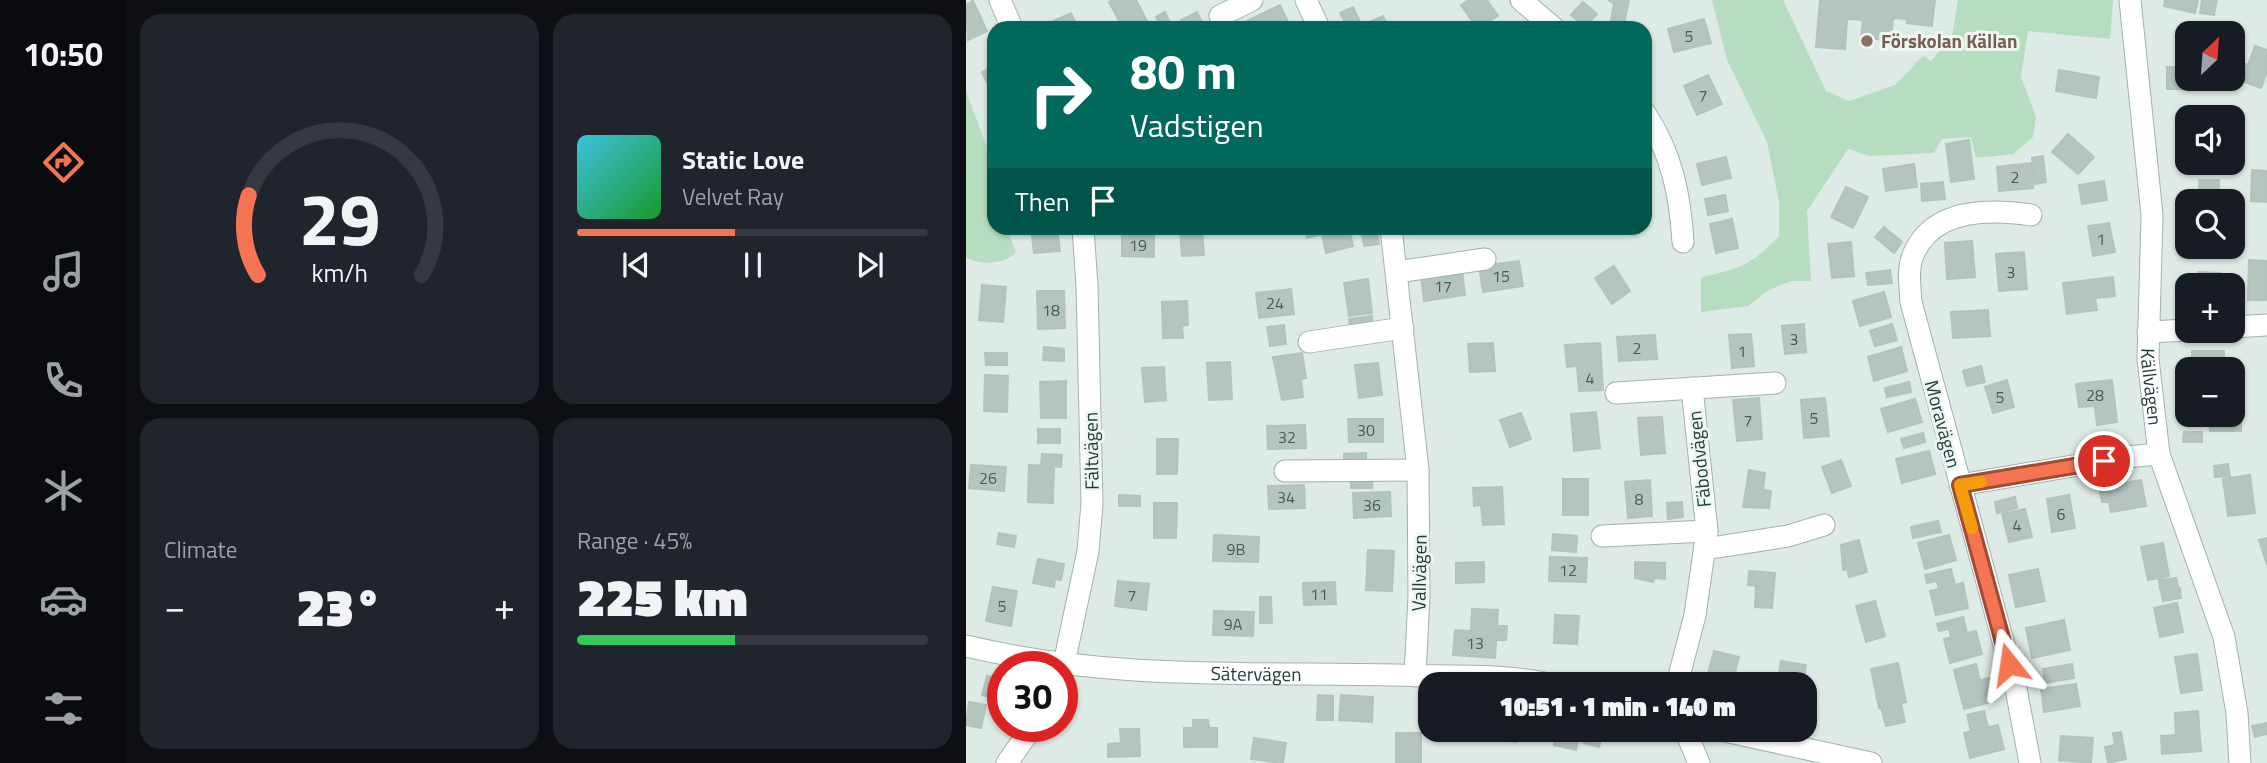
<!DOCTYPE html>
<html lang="en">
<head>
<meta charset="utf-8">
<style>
  body { margin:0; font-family:"Titillium Web",sans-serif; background:#20242c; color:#f1f3f6; height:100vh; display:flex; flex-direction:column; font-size:26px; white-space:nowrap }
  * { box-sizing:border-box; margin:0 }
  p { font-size:23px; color:#9ea1a6 }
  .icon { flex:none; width:38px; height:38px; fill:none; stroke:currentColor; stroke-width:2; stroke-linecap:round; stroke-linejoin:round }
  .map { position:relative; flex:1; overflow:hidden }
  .sheet { display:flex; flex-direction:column; gap:14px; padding:14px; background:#0d0f14; width:840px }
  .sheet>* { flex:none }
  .top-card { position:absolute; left:21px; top:21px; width:665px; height:214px; border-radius:21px; box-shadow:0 2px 5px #0004; background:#00695c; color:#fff; overflow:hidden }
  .needle { width:46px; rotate:25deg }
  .buttons { position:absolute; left:1209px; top:21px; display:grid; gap:14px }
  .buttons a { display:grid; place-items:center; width:70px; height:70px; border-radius:14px; background:#171b24; box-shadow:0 2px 5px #0004; font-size:35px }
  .speed { position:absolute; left:21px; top:651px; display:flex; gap:14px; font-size:35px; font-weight:700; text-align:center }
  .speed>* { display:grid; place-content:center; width:91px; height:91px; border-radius:50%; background:#171b24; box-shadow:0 2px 5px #0004; line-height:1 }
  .speed .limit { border:10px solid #d22; background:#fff; color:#111 }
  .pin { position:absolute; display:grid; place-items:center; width:60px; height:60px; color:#fff; margin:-30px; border:4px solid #fff; border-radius:50%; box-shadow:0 2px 7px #0007 }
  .me { position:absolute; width:77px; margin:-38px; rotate:345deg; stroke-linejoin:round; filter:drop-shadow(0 0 5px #0008) }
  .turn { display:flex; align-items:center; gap:24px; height:147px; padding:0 28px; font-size:32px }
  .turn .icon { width:91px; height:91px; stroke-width:2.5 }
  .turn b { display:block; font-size:49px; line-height:60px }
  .then { display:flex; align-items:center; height:66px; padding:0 28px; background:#0003; gap:14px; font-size:26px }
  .big { font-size:52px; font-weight:800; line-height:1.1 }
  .sheet .card { flex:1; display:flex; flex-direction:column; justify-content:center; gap:10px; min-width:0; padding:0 24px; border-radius:21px; background:#20242c }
  .sheet .dial { align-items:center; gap:0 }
  .dial svg { height:182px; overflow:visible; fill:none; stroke:#363941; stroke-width:7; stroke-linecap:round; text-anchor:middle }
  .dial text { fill:#f1f3f6; stroke:none }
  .song { display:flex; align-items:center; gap:21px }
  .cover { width:84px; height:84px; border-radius:10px; background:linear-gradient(135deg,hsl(190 70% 55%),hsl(130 70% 35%)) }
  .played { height:7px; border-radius:4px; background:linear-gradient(90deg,#f57552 45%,#363941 45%) }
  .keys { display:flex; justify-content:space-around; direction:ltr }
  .heat { display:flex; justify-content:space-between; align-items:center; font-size:38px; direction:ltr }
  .charge { height:10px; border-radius:5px; background:linear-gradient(90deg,#34c759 45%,#363941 0) }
  .sheet .tiles { flex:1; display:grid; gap:14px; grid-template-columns:repeat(2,1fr) }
  .trip { position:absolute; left:452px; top:672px; width:399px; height:70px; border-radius:21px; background:#171b24; box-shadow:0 2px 5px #0004; font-weight:800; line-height:70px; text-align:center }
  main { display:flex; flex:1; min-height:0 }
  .dock { display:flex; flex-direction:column; width:126px; justify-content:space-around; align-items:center; background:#090b0e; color:#9ea1a6 }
  .dock .icon { width:49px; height:49px }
  .dock .on { color:#f57552 }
  .dock b { font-size:32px; color:#f1f3f6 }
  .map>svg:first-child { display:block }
  .green { fill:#b6ddc0 }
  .building { fill:#b4c5be; stroke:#b1c4bc; stroke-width:2 }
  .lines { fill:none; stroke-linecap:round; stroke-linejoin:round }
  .minor-casing { stroke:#a1b2ac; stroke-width:23 }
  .minor { stroke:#fff; stroke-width:21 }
  .route-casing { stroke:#9f4c35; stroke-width:18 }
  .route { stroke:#f57552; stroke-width:12 }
  .slow { stroke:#f59e0b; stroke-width:12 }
  .education-dot { fill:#8d6e63; stroke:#eff7f3; stroke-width:2.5 }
  .labels { text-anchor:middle; stroke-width:6; stroke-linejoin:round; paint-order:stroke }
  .number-label { font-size:16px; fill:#445e55 }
  .education-label { font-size:19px; font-weight:bold; fill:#785e54; stroke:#eff7f3; text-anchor:start }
  .street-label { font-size:19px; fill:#1f3b32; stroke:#eff7f3 }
</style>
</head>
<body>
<main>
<nav class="dock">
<b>10:50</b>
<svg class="icon on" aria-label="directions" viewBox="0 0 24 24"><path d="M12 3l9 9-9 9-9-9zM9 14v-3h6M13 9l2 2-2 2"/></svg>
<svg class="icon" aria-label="music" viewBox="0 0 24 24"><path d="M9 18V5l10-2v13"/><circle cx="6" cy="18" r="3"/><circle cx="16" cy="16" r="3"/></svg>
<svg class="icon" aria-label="phone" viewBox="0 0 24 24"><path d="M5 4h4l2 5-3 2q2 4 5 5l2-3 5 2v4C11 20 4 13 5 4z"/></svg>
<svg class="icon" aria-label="climate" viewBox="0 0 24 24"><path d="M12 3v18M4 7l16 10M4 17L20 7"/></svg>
<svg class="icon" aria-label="car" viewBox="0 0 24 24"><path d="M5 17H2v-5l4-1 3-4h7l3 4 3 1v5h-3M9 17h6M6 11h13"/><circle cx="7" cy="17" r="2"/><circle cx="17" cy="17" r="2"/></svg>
<svg class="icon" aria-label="filters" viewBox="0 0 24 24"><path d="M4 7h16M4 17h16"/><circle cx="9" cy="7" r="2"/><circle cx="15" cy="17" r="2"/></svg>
</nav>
<section class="sheet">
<div class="tiles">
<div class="card dial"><svg viewBox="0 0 100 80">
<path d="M14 69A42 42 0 1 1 86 69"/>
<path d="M14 69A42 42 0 0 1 10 34" stroke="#f57552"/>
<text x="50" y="56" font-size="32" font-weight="700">29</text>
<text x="50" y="72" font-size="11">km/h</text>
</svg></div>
<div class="card">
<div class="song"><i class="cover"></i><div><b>Static Love</b><p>Velvet Ray</p></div></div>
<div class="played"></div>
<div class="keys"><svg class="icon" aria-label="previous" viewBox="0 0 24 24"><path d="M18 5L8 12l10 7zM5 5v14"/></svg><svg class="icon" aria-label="pause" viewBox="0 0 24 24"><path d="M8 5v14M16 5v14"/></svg><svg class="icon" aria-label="next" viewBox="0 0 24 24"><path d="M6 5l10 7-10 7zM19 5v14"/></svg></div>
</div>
<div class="card"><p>Climate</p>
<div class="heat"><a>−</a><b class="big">23°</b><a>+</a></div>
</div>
<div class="card"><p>Range · 45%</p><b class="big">225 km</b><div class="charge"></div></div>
</div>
</section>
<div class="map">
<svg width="1301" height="763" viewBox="0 0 1301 763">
  <rect width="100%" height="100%" fill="#deeae5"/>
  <path class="green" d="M746,0H817L860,91L883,101L929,85L957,56L965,61L986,36L992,0H1147L1144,39L1062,31L1055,77L1070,117L1067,137L1047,154L1010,158L1005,137L976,139L968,153L903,156L882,149L841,211L845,281H825L801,291L782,306L735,312V277C772,270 787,264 813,236V202L801,142L761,60Z
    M0,91L28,166V228H41L50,253C37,264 15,266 0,257Z"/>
  <path class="building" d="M146,0H170L184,27L157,28L143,2Z
    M503,0H521L532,16L511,28L495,5Z
    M642,0H663L658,24L645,21L648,3Z
    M854,0H969L966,26L941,23V19L927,18L925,40L895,38L897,20L881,19L879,49L850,47Z
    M1199,0H1232L1229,13L1198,6Z
    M1236,0H1251L1248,15L1234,13Z
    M7,1L21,31L2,40L0,5Z
    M617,2L631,14L619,27L605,15Z
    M314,5L324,26L282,28L279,22Z
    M387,7L395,24L382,28L374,13Z
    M199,12L205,25L195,28L190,17Z
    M231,12L237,25L219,28L215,20Z
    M105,13L112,28H86L83,23Z
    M417,16L422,28H395L394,26Z
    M738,19L745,43L708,52L702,29Z
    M1289,46L1301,50V71L1295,88L1276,81L1278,78L1267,74V60L1282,65Z
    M28,66V97L16,72Z
    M1201,67H1222V79H1227V89H1201Z
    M1093,70L1133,77L1130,98L1090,91Z
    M742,75L756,104L731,115L718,86Z
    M1102,134L1128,157L1112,174L1086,152Z
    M1003,140L1008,179L985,182L980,144Z
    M1077,156L1080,182L1069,184L1066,158Z
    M760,157L765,178L736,185L731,164Z
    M1065,163L1067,188L1033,191L1031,167Z
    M948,164L951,187L920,191L917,169Z
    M1286,170L1301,171V202L1285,201Z
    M1233,180H1253V201H1233Z
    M1138,181L1141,200L1116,204L1113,185Z
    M977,182L979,199L956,201L955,184Z
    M880,187L902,197L887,228L865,217Z
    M759,195L762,211L742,215L739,199Z
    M766,219L772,248L750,253L744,224Z
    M1143,223L1149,252L1127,256L1122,226Z
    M918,227L936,242L928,253L909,237Z
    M65,228H91L94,251L68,253Z
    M168,228H188V257L156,256V233H168Z
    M214,228H236L238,255L216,256Z
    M338,228H383L387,246L360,253L356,234L341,238Z
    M395,228H410L413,244L398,246Z
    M1006,241L1009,277L981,279L979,243Z
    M885,242L888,276L866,278L862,244Z
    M1058,252L1061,289L1033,291L1030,254Z
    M1283,260L1301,261V300H1282Z
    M553,261L557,286L517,292L513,266Z
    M648,266L664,291L646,304L629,278Z
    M496,270L499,295L458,301L455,276Z
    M924,270L926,283L902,285L900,273Z
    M1232,272L1254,273V285H1231Z
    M1147,277L1149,296L1129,298L1131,310L1101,314L1097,283Z
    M402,279L406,313L383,316L378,283Z
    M16,285L40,287L37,322L13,320Z
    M325,289L328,314L293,318L290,293Z
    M71,291H98L99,328L72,329Z
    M918,292L925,317L894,326L887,301Z
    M221,301L222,325L216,326L217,338H197L196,302Z
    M1022,310L1024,336L987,338L985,312Z
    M406,316L407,329L385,332L383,319Z
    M838,324L840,352L819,354L816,326Z
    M926,324L931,340L909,346L904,331Z
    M318,325L320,344L304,346L301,327Z
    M785,334L788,366L766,368L763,335Z
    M689,335L691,359L653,361L651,337Z
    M527,343L529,371L504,372L502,344Z
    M634,343L637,390L613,391L611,366L601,367L599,345Z
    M78,347L98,349V361L77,360Z
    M935,347L941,371L908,381L902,357Z
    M1226,351H1258V369H1226Z
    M19,353H41V365H20Z
    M336,353L340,378L335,379L337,397L316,400L307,357Z
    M264,362L266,399L243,400L241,363Z
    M412,363L416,395L393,398L389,365Z
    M1015,366L1019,382L1001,386L997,371Z
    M198,367L200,400L179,402L176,368Z
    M19,375L42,376L41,412L18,411Z
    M1041,380L1048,407L1027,413L1019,387Z
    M1146,380L1151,422L1131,425L1129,406L1113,407L1110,384Z
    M100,381V418H75L74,382Z
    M943,382L945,392L921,397L919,388Z
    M793,398L796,439L771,441L767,400Z
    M859,398L863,436L838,438L835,400Z
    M949,399L956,422L922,432L915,409Z
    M1267,405H1275V431H1244V415H1267Z
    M630,412L634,448L608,451L605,414Z
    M555,413L565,439L544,447L534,420Z
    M696,417L699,453L675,455L672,418Z
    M382,419H417V442H383Z
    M339,425L340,448L302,449L301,426Z
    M72,429H94V443H72Z
    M1218,432H1236V442H1217Z
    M957,433L959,442L938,448L935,439Z
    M191,439H212L211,474H191Z
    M963,451L969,474L936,483L930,459Z
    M400,453V463H378V454Z
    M76,454L96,455L95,467L75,465Z
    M875,460L885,486L866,493L856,467Z
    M1262,464L1264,476L1249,477L1248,466Z
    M5,465L40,467L38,491L3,488Z
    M63,465L88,466L87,503L62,502Z
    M783,470L799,473L797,490L805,491L803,508L777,507Z
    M1284,475L1289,513L1262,516L1257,479Z
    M385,478H407L406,488H385Z
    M597,479H622V515H597Z
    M684,480L686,516L662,518L659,482Z
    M1175,480L1180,506L1145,512L1140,487Z
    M1139,481L1143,501L1136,502L1132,483Z
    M338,485L339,508L303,509L302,486Z
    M536,487L538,524L517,525L515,505L508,506L507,488Z
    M424,492L425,516L388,518L387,493Z
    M153,495L174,496V506H153Z
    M1103,495L1109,528L1086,532L1081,499Z
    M1049,497L1051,508L1031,513L1029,502Z
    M716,502L717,517L702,519L701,503Z
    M188,503H211L210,538H188Z
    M1059,509L1066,537L1043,542L1036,514Z
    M972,521L975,532L947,538L945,527Z
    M33,533L50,536L48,547L31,544Z
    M587,534L611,536L610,552L586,550Z
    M248,535L293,537L292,562L247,561Z
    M983,535L990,560L959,569L952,543Z
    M1301,538V565L1293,540Z
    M893,540L901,572L883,577L881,569L877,570L875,545Z
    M1197,543L1203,576L1182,580L1175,547Z
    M402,550L428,551L426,591L400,590Z
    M584,557L621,558L620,582L583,581Z
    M72,559L98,564L95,580L89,579L88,587L67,583Z
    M518,562V582L490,583V563Z
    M669,562L699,563V579L688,578L687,582L669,578Z
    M985,569L989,585L973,589L971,581L961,583L959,575Z
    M1072,569L1079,601L1050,607L1043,575Z
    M783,571L809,573L806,608L789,607L790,586L782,585Z
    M1210,578L1212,586L1194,589L1193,580Z
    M152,581L183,584L180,610L149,606Z
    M369,582L370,604L338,605L337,583Z
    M997,583L1002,608L970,615L964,591Z
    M27,587L51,591L45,626L20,621Z
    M1214,588L1215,598L1197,601L1195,591Z
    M294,597H305L306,623H294Z
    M909,601L919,636L900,642L890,606Z
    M1211,603L1217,632L1194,637L1188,608Z
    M506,609L532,610L529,658L487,655L489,630L505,631Z
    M248,611L288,612L287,636L247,635Z
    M589,615L613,616L611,644L588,643Z
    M997,617L1001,633L985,637L983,629L973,631L971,624Z
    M1098,620L1104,650L1066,658L1060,628Z
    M532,626H541L540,640H532Z
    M1010,631L1016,654L984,663L978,639Z
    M748,651L773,657L766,684L740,681Z
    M1231,654L1236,690L1215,693L1209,657Z
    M815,661L840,665L837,684H811Z
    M932,663L940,702L913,708L905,669Z
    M1010,664L1014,681L992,686L988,670Z
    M1106,664L1108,678L1079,683L1077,669Z
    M21,676L32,679L27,698L16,695Z
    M34,677L37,678V702L29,700Z
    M1023,678L1029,701L998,709L992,686Z
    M1110,684L1114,706L1078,712L1075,689Z
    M352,695L367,696V720H351Z
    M375,695L407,697L406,722L373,720Z
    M838,701L847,702L843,725L838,724Z
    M3,702L20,705L15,728L0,725Z
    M935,703L939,722L920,726L915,707Z
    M1018,711L1022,727L1005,731L1001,715Z
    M1232,711L1235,751L1196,754L1195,736L1210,735L1209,713Z
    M227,720H242L243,728H251V747H218V728H227Z
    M1301,723V734L1289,737L1286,726Z
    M1032,725L1038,749L1004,758L998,733Z
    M154,729H173L174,756L142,757V744L155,743Z
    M527,730H552L550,742L525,739Z
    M591,730H614L610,750L588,745Z
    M621,730H638L633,747L618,743Z
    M1155,732L1160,759L1142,763L1139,747L1149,745L1147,733Z
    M430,733H455V763H430Z
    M1095,736L1127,738L1125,763L1093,760Z
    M288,738L320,743L317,763L285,759Z"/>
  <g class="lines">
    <defs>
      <g id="minor">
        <path d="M34,0L46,28"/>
        <path d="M340,0L353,28"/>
        <path d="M555,0L588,28"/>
        <path id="s1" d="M1164,0L1186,215L1182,359L1193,454L1258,637L1271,713L1274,763"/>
        <path d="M254,16L286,0"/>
        <path d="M679,113C706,154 714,194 717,242"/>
        <path d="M425,228L452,470L453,596L449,676"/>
        <path d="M431,272L519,259"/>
        <path d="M1267,327L1301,325"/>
        <path d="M1182,332L1222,330"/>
        <path d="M343,342L437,328"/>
        <path d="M650,393L809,383"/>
        <path d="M319,471L452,470"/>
        <path d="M994,485L1160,457L1193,454"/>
        <path d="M636,536L741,531"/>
        <path d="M739,549L822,536L858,525"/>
        <path id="s2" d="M0,646C141,680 285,672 429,675C479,677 534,673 583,684"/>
        <path d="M96,673L122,551L126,504L121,286L117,228"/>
        <path d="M711,684L729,615L741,531L726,388"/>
        <path d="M719,730L733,763"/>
        <path d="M754,730L905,763"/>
        <path d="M41,763L67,726"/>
        <path d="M1064,763L1050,689L945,302C944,286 941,267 948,253C968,208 1025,209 1065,215"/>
      </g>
    </defs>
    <use href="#minor" class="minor-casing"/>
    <use href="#minor" class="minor"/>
  </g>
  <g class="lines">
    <defs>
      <path id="route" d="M1043,664L994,485L1138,461"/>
    </defs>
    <use href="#route" class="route-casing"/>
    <use href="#route" class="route"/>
    <path class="slow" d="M1006,528L994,485L1015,482"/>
  </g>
  <circle class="education-dot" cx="901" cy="41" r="7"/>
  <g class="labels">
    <g class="number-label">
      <text x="723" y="42">5</text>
      <text x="737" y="101">7</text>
      <text x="1049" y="183">2</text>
      <text x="1135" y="245">1</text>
      <text x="172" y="251">19</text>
      <text x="1045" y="278">3</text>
      <text x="535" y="282">15</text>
      <text x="477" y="292">17</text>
      <text x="309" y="309">24</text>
      <text x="85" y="316">18</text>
      <text x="828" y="345">3</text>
      <text x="671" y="354">2</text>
      <text x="776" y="357">1</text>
      <text x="624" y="384">4</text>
      <text x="1129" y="401">28</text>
      <text x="1034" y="403">5</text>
      <text x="848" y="424">5</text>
      <text x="782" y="426">7</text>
      <text x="400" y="436">30</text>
      <text x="321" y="443">32</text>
      <text x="22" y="484">26</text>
      <text x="320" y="503">34</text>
      <text x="673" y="505">8</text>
      <text x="406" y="511">36</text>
      <text x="1095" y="520">6</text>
      <text x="1051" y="531">4</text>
      <text x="270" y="555">9B</text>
      <text x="602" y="576">12</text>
      <text x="353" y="600">11</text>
      <text x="166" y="601">7</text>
      <text x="36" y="612">5</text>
      <text x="267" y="630">9A</text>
      <text x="509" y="649">13</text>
    </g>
    <g class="education-label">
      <text x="915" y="48">Förskolan Källan</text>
    </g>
    <g class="street-label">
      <text dy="7" stroke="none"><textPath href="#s1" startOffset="388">Källvägen</textPath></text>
      <text transform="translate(977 424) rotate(75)" y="7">Moravägen</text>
      <text transform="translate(125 451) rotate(-91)" y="7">Fältvägen</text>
      <text transform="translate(733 459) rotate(-96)" y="7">Fäbodvägen</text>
      <text transform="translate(453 573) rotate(-89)" y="7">Vallvägen</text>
      <text dy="7" stroke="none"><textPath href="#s2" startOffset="292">Sätervägen</textPath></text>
    </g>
  </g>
</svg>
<div class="buttons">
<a><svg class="needle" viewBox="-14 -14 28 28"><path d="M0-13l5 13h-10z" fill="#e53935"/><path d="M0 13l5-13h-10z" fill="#9ea1a6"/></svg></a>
<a><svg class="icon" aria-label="sound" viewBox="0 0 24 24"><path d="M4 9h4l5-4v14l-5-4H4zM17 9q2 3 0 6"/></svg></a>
<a><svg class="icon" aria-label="search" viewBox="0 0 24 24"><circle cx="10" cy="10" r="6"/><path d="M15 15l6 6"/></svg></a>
<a>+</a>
<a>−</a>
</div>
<div class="speed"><div class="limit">30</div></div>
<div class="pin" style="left:1138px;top:461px;background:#d93025"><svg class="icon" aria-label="arrive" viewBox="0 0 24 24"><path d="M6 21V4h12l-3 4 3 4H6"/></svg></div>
<svg class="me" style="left:1043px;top:664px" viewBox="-20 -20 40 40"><path d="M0-17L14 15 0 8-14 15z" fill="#f57552" stroke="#fff" stroke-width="4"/></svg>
<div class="trip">10:51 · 1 min · 140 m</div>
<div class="top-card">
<div class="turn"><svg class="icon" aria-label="right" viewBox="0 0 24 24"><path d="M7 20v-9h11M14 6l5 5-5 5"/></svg><div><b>80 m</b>Vadstigen</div></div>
<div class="then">Then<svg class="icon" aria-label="arrive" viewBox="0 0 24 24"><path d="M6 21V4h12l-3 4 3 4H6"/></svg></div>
</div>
</div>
</main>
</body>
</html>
